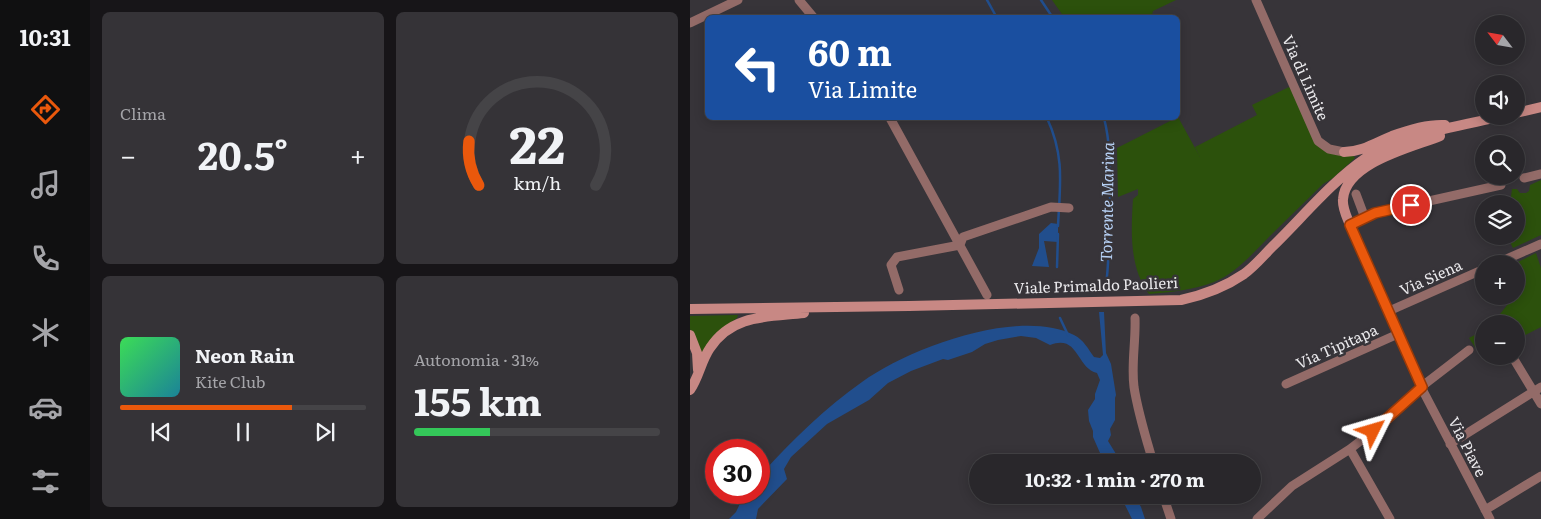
<!DOCTYPE html>
<html lang="it">
<head>
<meta charset="utf-8">
<style>
  body { margin:0; font-family:Literata,serif; background:#353337; color:#f1f3f6; height:100vh; display:flex; flex-direction:column; font-size:19px; white-space:nowrap }
  * { box-sizing:border-box; margin:0 }
  p { font-size:16px; color:#a5a5a9 }
  .icon { flex:none; width:28px; height:28px; fill:none; stroke:currentColor; stroke-width:2; stroke-linecap:round; stroke-linejoin:round }
  .map { position:relative; flex:1; overflow:hidden }
  .sheet { display:flex; flex-direction:column; gap:12px; padding:12px; background:#171518; width:600px }
  .sheet>* { flex:none }
  .top-card { position:absolute; left:15px; top:15px; width:475px; height:105px; border-radius:8px; box-shadow:0 2px 12px #0003,0 0 0 1px #454447; background:#1a4fa0; color:#fff; overflow:hidden }
  .needle { width:32px; rotate:301deg }
  .fabs { position:absolute; left:785px; top:15px; display:grid; gap:10px }
  .fabs a { display:grid; place-items:center; width:50px; height:50px; border-radius:50%; background:#29272b; box-shadow:0 2px 12px #0003,0 0 0 1px #454447; font-size:25px }
  .speed { position:absolute; left:15px; top:439px; display:flex; gap:10px; font-size:25px; font-weight:700; text-align:center }
  .speed>* { display:grid; place-content:center; width:65px; height:65px; border-radius:50%; background:#29272b; box-shadow:0 2px 12px #0003,0 0 0 1px #454447; line-height:1 }
  .speed .limit { border:8px solid #d22; background:#fff; color:#111 }
  .pin { position:absolute; display:grid; place-items:center; width:42px; height:42px; color:#fff; margin:-21px; border:2px solid #fff; border-radius:50%; box-shadow:0 1px 5px #0007 }
  .me { position:absolute; width:55px; margin:-28px; rotate:50deg; stroke-linejoin:round; filter:drop-shadow(0 0 4px #0008) }
  .turn { display:flex; align-items:center; gap:18px; height:105px; padding:0 20px; font-size:22px }
  .turn .icon { width:65px; height:65px; stroke-width:2.5 }
  .turn b { display:block; font-size:35px; line-height:42px }
  .big { font-size:38px; font-weight:700; line-height:1.1 }
  .sheet .widget { flex:1; display:flex; flex-direction:column; justify-content:center; gap:8px; min-width:0; padding:0 18px; border-radius:8px; background:#353337 }
  .sheet .dial { align-items:center; gap:0 }
  .dial svg { height:130px; overflow:visible; fill:none; stroke:#454447; stroke-width:7; stroke-linecap:round; text-anchor:middle }
  .dial text { fill:#f1f3f6; stroke:none }
  .song { display:flex; align-items:center; gap:15px }
  .cover { width:60px; height:60px; border-radius:8px; background:linear-gradient(135deg,hsl(130 70% 55%),hsl(190 70% 35%)) }
  .played { height:5px; border-radius:2px; background:linear-gradient(90deg,#ea580c 70%,#454447 70%) }
  .keys { display:flex; justify-content:space-around; direction:ltr }
  .heat { display:flex; justify-content:space-between; align-items:center; font-size:28px; direction:ltr }
  .charge { height:8px; border-radius:4px; background:linear-gradient(90deg,#34c759 31%,#454447 0) }
  .sheet .tiles { flex:1; display:grid; gap:12px; grid-template-columns:repeat(2,1fr) }
  .trip { position:absolute; left:279px; top:454px; width:292px; height:50px; border-radius:25px; background:#29272b; box-shadow:0 2px 12px #0003,0 0 0 1px #454447; font-weight:700; line-height:50px; text-align:center }
  main { display:flex; flex:1; min-height:0 }
  .dock { display:flex; flex-direction:column; width:90px; justify-content:space-around; align-items:center; background:#101011; color:#a5a5a9 }
  .dock .icon { width:35px; height:35px }
  .dock .active { color:#ea580c }
  .dock b { font-size:22px; color:#f1f3f6 }
  .map>svg:first-child { display:block }
  .green { fill:#2c510c }
  .water { fill:#214e8d }
  .lines { fill:none; stroke-linecap:round; stroke-linejoin:round }
  .stream { stroke:#214e8d; stroke-width:2.5 }
  .minor { stroke:#936b68; stroke-width:9 }
  .secondary { stroke:#c88884; stroke-width:10 }
  .route-casing { stroke:#983908; stroke-width:12 }
  .route { stroke:#ea580c; stroke-width:9 }
  .labels { text-anchor:middle; stroke-width:5; stroke-linejoin:round; paint-order:stroke }
  .street-label { font-size:15px; fill:#eae9ec; stroke:#373439 }
  .water-label { font-size:16px; font-style:italic; fill:#b6d0f4; stroke:#373439 }
</style>
</head>
<body>
<main>
<nav class="dock">
<b>10:31</b>
<svg class="icon active" aria-label="directions" viewBox="0 0 24 24"><path d="M12 3l9 9-9 9-9-9zM9 14v-3h6M13 9l2 2-2 2"/></svg>
<svg class="icon" aria-label="music" viewBox="0 0 24 24"><path d="M9 18V5l10-2v13"/><circle cx="6" cy="18" r="3"/><circle cx="16" cy="16" r="3"/></svg>
<svg class="icon" aria-label="phone" viewBox="0 0 24 24"><path d="M5 4h4l2 5-3 2q2 4 5 5l2-3 5 2v4C11 20 4 13 5 4z"/></svg>
<svg class="icon" aria-label="climate" viewBox="0 0 24 24"><path d="M12 3v18M4 7l16 10M4 17L20 7"/></svg>
<svg class="icon" aria-label="car" viewBox="0 0 24 24"><path d="M5 17H2v-5l4-1 3-4h7l3 4 3 1v5h-3M9 17h6M6 11h13"/><circle cx="7" cy="17" r="2"/><circle cx="17" cy="17" r="2"/></svg>
<svg class="icon" aria-label="filters" viewBox="0 0 24 24"><path d="M4 7h16M4 17h16"/><circle cx="9" cy="7" r="2"/><circle cx="15" cy="17" r="2"/></svg>
</nav>
<section class="sheet">
<div class="tiles">
<div class="widget"><p>Clima</p>
<div class="heat"><a>−</a><b class="big">20.5°</b><a>+</a></div>
</div>
<div class="widget dial"><svg viewBox="0 0 100 80">
<path d="M14 69A42 42 0 1 1 86 69"/>
<path d="M14 69A42 42 0 0 1 8 42" stroke="#ea580c"/>
<text x="50" y="56" font-size="32" font-weight="700">22</text>
<text x="50" y="72" font-size="11">km/h</text>
</svg></div>
<div class="widget">
<div class="song"><i class="cover"></i><div><b>Neon Rain</b><p>Kite Club</p></div></div>
<div class="played"></div>
<div class="keys"><svg class="icon" aria-label="previous" viewBox="0 0 24 24"><path d="M18 5L8 12l10 7zM5 5v14"/></svg><svg class="icon" aria-label="pause" viewBox="0 0 24 24"><path d="M8 5v14M16 5v14"/></svg><svg class="icon" aria-label="next" viewBox="0 0 24 24"><path d="M6 5l10 7-10 7zM19 5v14"/></svg></div>
</div>
<div class="widget"><p>Autonomia · 31%</p><b class="big">155 km</b><div class="charge"></div></div>
</div>
</section>
<div class="map">
<svg width="851" height="519" viewBox="0 0 851 519">
  <rect width="100%" height="100%" fill="#373439"/>
  <path class="green" d="M362,0H486L463,11L461,18L374,17Z
    M599,87L607,98L628,143L663,156L665,157L664,159L643,178L633,184C615,202 596,220 578,238C562,254 546,273 524,282C503,290 482,292 459,294C439,267 441,231 443,199L448,195V189L428,197L427,148L488,117L510,157L505,147L567,115L562,105Z
    M851,180V235L823,248L817,236H826V204H820L822,189H827L830,193H836L839,191L840,185Z
    M846,253L851,268V327L826,340V324H802L818,304L821,296H826V264H824Z
    M45,315H48L47,318L25,334L12,354L0,329V316Z
    M794,330V353L790,355L779,338Z"/>
  <path class="water" d="M361,223L368,224V242L354,241L359,267L342,266L349,248V234Z
    M409,312H414L416,353L421,364L426,395L425,398V420L420,429L421,435L418,441L431,462H414L403,437V431L399,421L398,410L405,399V394L410,380L407,373C386,368 389,334 360,345L346,338L331,336L308,340L295,344L282,352L258,360L253,359L221,371L198,383L179,400L137,424L101,457L94,469L97,479L68,509L66,519H39L46,512L55,493L69,492V477C100,442 134,409 172,382C219,348 329,307 384,335C394,340 398,349 404,357L410,358L413,355Z
    M430,495H444L451,507L455,519H442Z"/>
  <g class="lines">
    <path class="stream" d="M297,0L307,18
      M351,0L363,18
      M357,118C375,157 370,185 368,226
      M414,118C421,145 420,173 420,202C420,230 419,258 416,287
      M367,267L368,234
      M370,318L378,335"/>
    <path class="minor" d="M109,0L124,18
      M566,0L628,141L639,149L654,152
      M0,23L48,0
      M200,118L297,295
      M834,178L851,174
      M666,194L675,218
      M805,264L851,244
      M209,290L201,265L207,257L270,245L273,237L361,207L379,208
      M699,311L794,269
      M445,318C446,341 441,364 444,387C448,413 456,438 463,462
      M822,356L851,404
      M596,384L708,334
      M760,444L851,387
      M660,449L700,519
      M473,495L481,519
      M795,510L851,476
      M567,519L602,486L660,449L695,422L731,387L779,350
      M800,519L731,387L660,225L685,213L811,185"/>
    <path class="secondary" d="M826,113L851,107
      M654,152C672,152 685,143 702,136C718,130 738,124 755,125
      M660,225C657,217 652,208 653,199C656,162 723,147 750,136
      M0,309L219,306L491,300C514,295 535,287 554,274C565,266 573,256 582,247C611,219 642,181 676,158C713,134 770,126 813,116
      M0,335L7,353L8,370
      M0,390C9,377 11,361 20,348C42,314 78,317 114,313"/>
  </g>
  <g class="lines">
    <defs>
      <path id="route" d="M683,431L732,387L660,225L685,213L721,205"/>
    </defs>
    <use href="#route" class="route-casing"/>
    <use href="#route" class="route"/>
  </g>
  <g class="labels">
    <g class="street-label">
      <text transform="translate(615 78) rotate(66)" y="5">Via di Limite</text>
      <text transform="translate(741 278) rotate(-24)" y="5">Via Siena</text>
      <text transform="translate(406 286) rotate(-2)" y="5">Viale Primaldo Paolieri</text>
      <text transform="translate(647 347) rotate(-24)" y="5">Via Tipitapa</text>
      <text transform="translate(777 447) rotate(63)" y="5">Via Piave</text>
    </g>
    <g class="water-label">
      <text transform="translate(417 202) rotate(-89)" y="6">Torrente Marina</text>
    </g>
  </g>
</svg>
<div class="fabs">
<a><svg class="needle" viewBox="-14 -14 28 28"><path d="M0-13l5 13h-10z" fill="#e53935"/><path d="M0 13l5-13h-10z" fill="#a5a5a9"/></svg></a>
<a><svg class="icon" aria-label="sound" viewBox="0 0 24 24"><path d="M4 9h4l5-4v14l-5-4H4zM17 9q2 3 0 6"/></svg></a>
<a><svg class="icon" aria-label="search" viewBox="0 0 24 24"><circle cx="10" cy="10" r="6"/><path d="M15 15l6 6"/></svg></a>
<a><svg class="icon" aria-label="layers" viewBox="0 0 24 24"><path d="M12 4l9 5-9 5-9-5zM3 14l9 5 9-5"/></svg></a>
<a>+</a>
<a>−</a>
</div>
<div class="speed"><div class="limit">30</div></div>
<div class="pin" style="left:721px;top:205px;background:#d93025"><svg class="icon" aria-label="arrive" viewBox="0 0 24 24"><path d="M6 21V4h12l-3 4 3 4H6"/></svg></div>
<svg class="me" style="left:683px;top:431px" viewBox="-20 -20 40 40"><path d="M0-17L14 15 0 8-14 15z" fill="#ea580c" stroke="#fff" stroke-width="4"/></svg>
<div class="trip">10:32 · 1 min · 270 m</div>
<div class="top-card">
<div class="turn"><svg class="icon" aria-label="left" viewBox="0 0 24 24"><path d="M17 20v-9H6M10 6l-5 5 5 5"/></svg><div><b>60 m</b>Via Limite</div></div>
</div>
</div>
</main>
</body>
</html>
